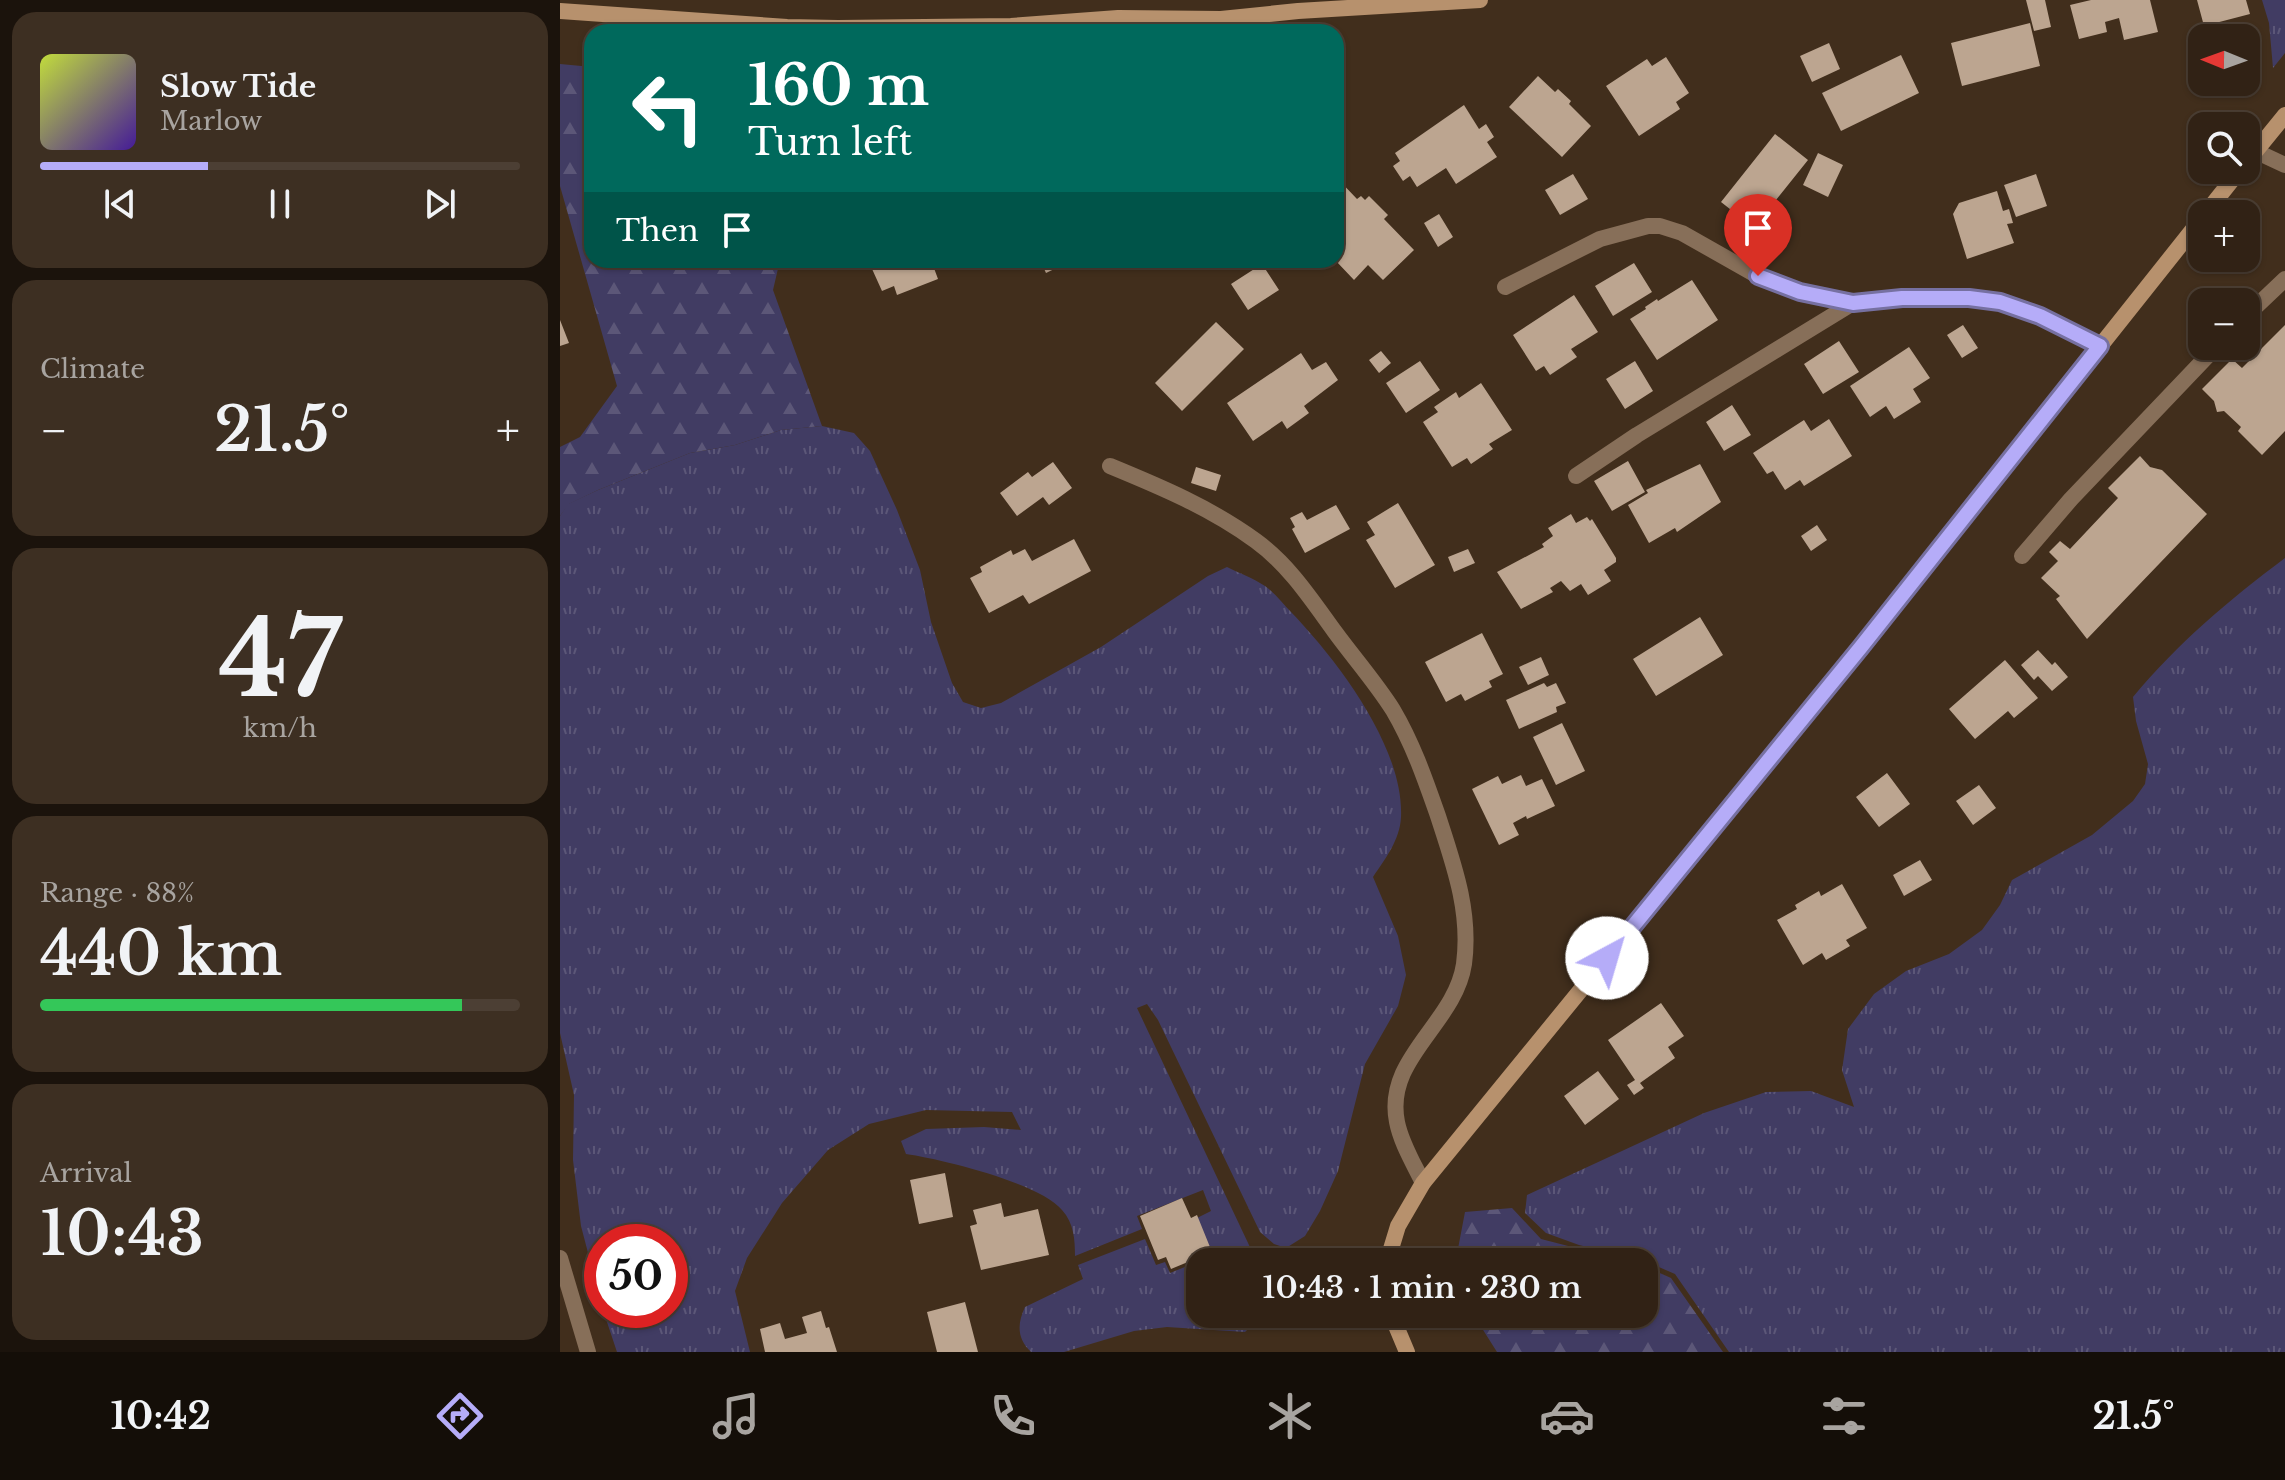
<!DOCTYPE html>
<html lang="en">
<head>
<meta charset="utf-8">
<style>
  body { margin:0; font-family:"Libre Baskerville",serif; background:#3d2f22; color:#f1f3f6; height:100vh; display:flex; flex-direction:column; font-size:30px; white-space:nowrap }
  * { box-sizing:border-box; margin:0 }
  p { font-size:26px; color:#a8a4a0 }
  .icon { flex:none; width:44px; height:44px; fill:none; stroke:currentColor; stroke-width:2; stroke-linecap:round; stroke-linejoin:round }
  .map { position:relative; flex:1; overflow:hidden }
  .panel { display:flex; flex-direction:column; gap:12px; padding:12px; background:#1b130c; width:560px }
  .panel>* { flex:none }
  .guide { position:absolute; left:24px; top:24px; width:760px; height:244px; border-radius:24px; box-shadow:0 2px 6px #0004,0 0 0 2px #4c3f34; background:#00695c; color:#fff; overflow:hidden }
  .needle { width:52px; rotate:271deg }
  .fabs { position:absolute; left:1628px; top:24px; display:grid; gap:16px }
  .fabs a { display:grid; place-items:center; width:72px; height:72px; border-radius:16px; background:#312215; box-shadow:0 2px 6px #0004,0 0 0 2px #4c3f34; font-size:40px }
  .speed { position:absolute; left:24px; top:1224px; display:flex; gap:16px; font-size:40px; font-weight:700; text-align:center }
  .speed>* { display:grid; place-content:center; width:104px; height:104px; border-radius:50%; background:#312215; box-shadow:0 2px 6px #0004,0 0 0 2px #4c3f34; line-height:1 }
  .speed .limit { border:12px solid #d22; background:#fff; color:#111 }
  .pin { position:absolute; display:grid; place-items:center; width:68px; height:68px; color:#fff; margin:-82px -34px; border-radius:50% 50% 50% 0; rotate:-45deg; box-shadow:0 0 8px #0007 }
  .pin .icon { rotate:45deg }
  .me { position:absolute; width:88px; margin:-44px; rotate:39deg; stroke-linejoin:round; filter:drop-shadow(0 0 6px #0008) }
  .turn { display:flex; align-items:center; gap:28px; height:168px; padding:0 32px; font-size:36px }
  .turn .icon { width:104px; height:104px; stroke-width:2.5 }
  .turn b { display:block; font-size:56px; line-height:68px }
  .then { display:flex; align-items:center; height:76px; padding:0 32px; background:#0003; gap:16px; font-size:30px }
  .big { font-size:60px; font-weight:600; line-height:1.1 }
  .panel .tile { flex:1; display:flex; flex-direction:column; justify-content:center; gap:12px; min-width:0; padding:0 28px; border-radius:24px; background:#3d2f22 }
  .panel .dial { align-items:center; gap:0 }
  .dial b { font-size:104px; line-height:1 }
  .song { display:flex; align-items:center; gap:24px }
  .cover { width:96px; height:96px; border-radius:12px; background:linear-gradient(135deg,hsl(70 70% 55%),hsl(260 70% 35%)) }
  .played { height:8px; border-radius:4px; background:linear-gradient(90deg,#b5acf8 35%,#4c3f34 35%) }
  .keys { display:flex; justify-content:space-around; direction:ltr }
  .heat { display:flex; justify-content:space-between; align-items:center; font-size:44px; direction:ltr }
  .charge { height:12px; border-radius:6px; background:linear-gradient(90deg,#34c759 88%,#4c3f34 0) }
  .trip { position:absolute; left:626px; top:1248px; width:472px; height:80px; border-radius:24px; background:#312215; box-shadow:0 2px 6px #0004,0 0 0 2px #4c3f34; font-weight:600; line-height:80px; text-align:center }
  .tab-bar { display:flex; height:128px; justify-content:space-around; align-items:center; background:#140e08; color:#a8a4a0 }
  .tab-bar .icon { width:56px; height:56px }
  .tab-bar .current { color:#b5acf8 }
  .tab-bar b { font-size:36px; color:#f1f3f6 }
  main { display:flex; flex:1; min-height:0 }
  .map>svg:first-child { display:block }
  .grass { fill:url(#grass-tufts) }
  .forest { fill:url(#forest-firs) }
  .building { fill:#bca590 }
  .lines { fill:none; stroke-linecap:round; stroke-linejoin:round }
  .service { stroke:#876f59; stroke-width:16 }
  .minor { stroke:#876f59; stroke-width:16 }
  .secondary { stroke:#b7916d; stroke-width:16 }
  .route-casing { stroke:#7670a1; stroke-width:20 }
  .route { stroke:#b5acf8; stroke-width:14 }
</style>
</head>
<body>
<main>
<section class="panel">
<div class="tile">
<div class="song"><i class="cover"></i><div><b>Slow Tide</b><p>Marlow</p></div></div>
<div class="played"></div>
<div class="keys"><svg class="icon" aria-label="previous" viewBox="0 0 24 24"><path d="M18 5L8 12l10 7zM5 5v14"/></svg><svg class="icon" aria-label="pause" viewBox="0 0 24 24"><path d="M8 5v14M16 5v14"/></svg><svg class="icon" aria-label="next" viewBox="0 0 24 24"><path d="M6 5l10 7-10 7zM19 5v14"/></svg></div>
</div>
<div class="tile"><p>Climate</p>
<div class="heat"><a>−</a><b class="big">21.5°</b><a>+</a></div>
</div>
<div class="tile dial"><b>47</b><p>km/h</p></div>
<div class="tile"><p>Range · 88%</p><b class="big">440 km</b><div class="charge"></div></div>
<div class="tile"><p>Arrival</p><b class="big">10:43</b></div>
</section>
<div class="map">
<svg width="1725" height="1352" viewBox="0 0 1725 1352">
  <defs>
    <pattern id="grass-tufts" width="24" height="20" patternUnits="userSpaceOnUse" patternTransform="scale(2)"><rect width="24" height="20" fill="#413c63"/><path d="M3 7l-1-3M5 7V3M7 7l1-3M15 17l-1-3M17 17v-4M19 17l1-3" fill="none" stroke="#5c5778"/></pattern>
    <pattern id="forest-firs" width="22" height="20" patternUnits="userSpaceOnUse" patternTransform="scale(2)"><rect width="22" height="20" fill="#413c63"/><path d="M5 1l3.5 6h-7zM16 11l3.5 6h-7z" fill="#5c5778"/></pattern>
  </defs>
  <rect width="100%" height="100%" fill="#412e1c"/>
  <path class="grass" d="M1702,0H1725V53L1713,68L1709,23Z
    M262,426L294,433L310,451L337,510L360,570L371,622L392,683L403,702L421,708L441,703L541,647L648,576L667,567C679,573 693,578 705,586C715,593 723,604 731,612C777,660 844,747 841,817C840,840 825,859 813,877L838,936L846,975L838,1006L805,1064L778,1171L760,1211L745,1236L726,1248L714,1244L700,1232L598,1020L587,1004L577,1008L697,1262H640V1314H701L685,1332L607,1327L574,1331L504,1352H471C457,1339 457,1324 465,1307L523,1279L518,1265L585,1239L596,1265L605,1262L610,1273L652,1256L637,1218L651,1211L643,1190L577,1216L582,1229L515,1256C515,1240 514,1223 502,1210C480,1183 381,1159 346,1154L341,1141L366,1129L424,1127L461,1130L452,1112L366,1110L309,1124L268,1150L222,1203L187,1258L175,1291L190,1352H57L43,1310H110V1242H42V1306L21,1226L13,1160L14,1095L0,1033V516L8,504L38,490L130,453L175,445L221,430Z
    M1725,558V1352H1169L1115,1274L1085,1261L1019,1245L986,1233L965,1213L967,1195L1144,1113L1206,1092L1251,1091L1294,1107L1282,1070L1288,1029L1314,994L1346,971L1389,954L1422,930L1440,905L1452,880L1532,835L1573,801L1585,784L1588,764L1576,721L1573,697C1618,643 1669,600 1725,558Z"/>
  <path class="forest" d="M0,64L32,67V260H220L213,290L262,426L221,430L175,445L130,453L38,490L9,504L0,516V447L20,437L57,386L0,186Z
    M952,1208L981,1239L1070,1262H899L897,1254L905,1212Z
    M1084,1266L1111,1278L1163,1352H937L913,1314H1084Z"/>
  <path class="building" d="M1466,0H1485L1491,27L1474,31Z
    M1531,0H1590L1598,32L1564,40L1559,18L1545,22L1547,32L1519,39L1510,5Z
    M1637,0H1686L1690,14L1644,26Z
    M1470,23L1480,66L1402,86L1391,43Z
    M1269,43L1280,69L1252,82L1240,56Z
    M1341,55L1359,93L1281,131L1262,93Z
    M1106,57L1129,93L1116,102L1120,109L1079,136L1046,86L1087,59L1092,66Z
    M978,76L995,92L998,89L1011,101L1009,104L1031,126L1002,157L949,107Z
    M904,105L919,129L926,124L934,137L927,142L937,157L896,184L886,168L857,187L850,176L843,181L833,166L840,161L835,153Z
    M1215,134L1248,160L1212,205L1216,207L1207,217L1205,215L1194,228L1161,202Z
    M1258,153L1283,165L1268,197L1243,185Z
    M1013,174L1028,199L1000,215L985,190Z
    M1476,174L1487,206L1456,217L1444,185Z
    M776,177L797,199L801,196L805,200L809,196L828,215L824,219L854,250L823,280L808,265L794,280L776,261Z
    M1437,191L1443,211L1449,209L1453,223L1447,224L1454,243L1407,259L1393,214L1399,203Z
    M879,214L893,237L878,247L864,223Z
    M308,260H371L378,279L337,295L334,286L322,291Z
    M480,260H513L486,273Z
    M1074,263L1092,292L1053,316L1035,286Z
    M702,264L719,290L688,310L671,284Z
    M1132,280L1158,320L1097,360L1070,319L1086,309L1085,307L1097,299L1098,301Z
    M1014,295L1038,332L1011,349L1017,357L990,375L984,366L976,371L953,335Z
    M0,320L9,343L0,346Z
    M656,322L684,349L622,411L595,383Z
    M1403,325L1418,348L1402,358L1387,335Z
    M1725,325V431L1702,455L1678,431L1681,427L1664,411L1657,412L1654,401L1642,389L1672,359L1682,368Z
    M1279,341L1299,372L1263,394L1244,364Z
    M1349,347L1370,378L1353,389L1361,402L1334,419L1326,406L1310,417L1290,386Z
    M821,351L831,363L819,373L809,360Z
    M741,353L752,370L766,362L778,380L744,406L749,413L727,429L722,421L693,441L667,403Z
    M860,361L880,390L846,413L826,383Z
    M1075,361L1093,391L1065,409L1046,379Z
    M921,383L952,430L929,444L933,449L911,464L907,458L892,467L863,422L878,412L874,407L896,392L899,398Z
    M1172,405L1191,435L1164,451L1146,422Z
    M1269,419L1292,456L1244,486L1240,480L1225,490L1213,471L1207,474L1193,453L1244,420L1251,431Z
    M1580,456L1590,467L1602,470L1647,514L1527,639L1496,599L1500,596L1481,578L1498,561L1489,552L1500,541L1510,549L1558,498L1548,488Z
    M1068,461L1085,492L1052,511L1034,481Z
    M493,462L512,488L489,505L483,497L457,516L440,493L468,472L472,477Z
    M1140,464L1161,502L1117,532L1115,528L1089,543L1068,505L1088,493L1086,490Z
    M636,467L661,475L656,491L631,483Z
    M838,503L875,565L835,588L806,540L815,535L807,522Z
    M776,505L790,529L745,553L732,529L735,527L730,518L742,512L747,520Z
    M1011,514L1016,523L1027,517L1030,521L1032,519L1056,558V562L1044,570L1051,581L1028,595L1021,584L1010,591L1001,581L990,588L993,592L961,609L937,572L984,547L982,544L993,536L988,528Z
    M1257,525L1267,540L1251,551L1241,536Z
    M514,539L531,571L469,604L463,595L429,613L410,578L422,572L420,567L451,550L453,555L465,549L472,561Z
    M908,549L915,563L894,572L888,557Z
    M1140,617L1163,655L1096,696L1073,659Z
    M922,633L943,674L929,681L932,687L905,701L901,694L886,702L865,662Z
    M1478,650L1492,665L1495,662L1508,677L1492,691L1478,676L1474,680L1461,665Z
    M981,657L989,675L968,685L959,667Z
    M1445,660L1478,698L1454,718L1448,711L1415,739L1389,709Z
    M984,683L987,687L996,683L1006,703L996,707L997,712L959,729L946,700Z
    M1002,723L1025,771L996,785L973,737Z
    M1327,773L1350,804L1319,827L1296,797Z
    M961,775L966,786L982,779L995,806L967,819L966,816L953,823L959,835L939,845L912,789L938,776L942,784Z
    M1419,785L1436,808L1413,825L1396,801Z
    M1360,860L1372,880L1344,896L1333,875Z
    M1282,884L1307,928L1286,940L1290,946L1266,960L1262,953L1243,965L1217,920L1237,909L1235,905L1259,891L1261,896Z
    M1101,1003L1124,1036L1108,1047L1115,1058L1080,1083L1084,1088L1074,1095L1067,1085L1075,1080L1048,1040Z
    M1038,1071L1059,1099L1025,1125L1004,1096Z
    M385,1173L393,1217L359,1224L350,1180Z
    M622,1198L631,1218L637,1215L652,1252L611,1269L606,1257L598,1260L580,1216Z
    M441,1203L444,1217L478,1209L489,1255L421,1270L410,1226L417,1224L413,1210Z
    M405,1302L418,1352H377L367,1312Z
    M261,1311L266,1328L269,1327L277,1352H205L200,1329L220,1323L225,1339L247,1333L242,1317Z"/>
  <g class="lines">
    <path class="service" d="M1686,316L1725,279
      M1462,556L1511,499L1657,346"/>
    <path class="minor" d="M1695,151L1725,165
      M945,287L1040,239L1088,226H1100L1122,233L1198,276L1240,292L1293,303L1342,298H1409L1440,302L1480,316L1540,346
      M550,466C601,487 651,508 696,541C729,565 751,599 775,632C794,658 816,683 833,710C853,744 865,779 878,816C894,865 911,912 904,964C895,1024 824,1058 837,1122C841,1143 854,1164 863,1183
      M1016,476L1077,435L1293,303
      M0,1258L28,1352"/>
    <path class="secondary" d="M0,11L227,27L278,28L451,26L558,18L661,19L738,11L920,0
      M1686,163L1725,115
      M1645,214L1680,170
      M827,1262L838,1226L863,1183L1301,647L1642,218
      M831,1314L847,1352"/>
  </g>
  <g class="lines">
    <defs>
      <path id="route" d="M1047,958L1301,647L1540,346L1480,316L1440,302L1409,298H1342L1293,303L1240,292L1198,276"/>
    </defs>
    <use href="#route" class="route-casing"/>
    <use href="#route" class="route"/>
  </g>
</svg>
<div class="fabs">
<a><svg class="needle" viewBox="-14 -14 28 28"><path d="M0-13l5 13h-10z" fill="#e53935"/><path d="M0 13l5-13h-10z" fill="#a8a4a0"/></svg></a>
<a><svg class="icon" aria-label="search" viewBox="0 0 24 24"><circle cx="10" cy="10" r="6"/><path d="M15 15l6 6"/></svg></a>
<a>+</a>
<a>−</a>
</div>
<div class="speed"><div class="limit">50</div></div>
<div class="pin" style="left:1198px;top:276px;background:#d93025"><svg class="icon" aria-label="arrive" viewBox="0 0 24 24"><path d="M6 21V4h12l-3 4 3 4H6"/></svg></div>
<svg class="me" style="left:1047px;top:958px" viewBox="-20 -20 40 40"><circle r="19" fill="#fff"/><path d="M0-13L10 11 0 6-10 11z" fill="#b5acf8"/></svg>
<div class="trip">10:43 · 1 min · 230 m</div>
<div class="guide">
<div class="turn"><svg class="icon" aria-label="left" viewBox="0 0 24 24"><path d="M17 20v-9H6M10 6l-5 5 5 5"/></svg><div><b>160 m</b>Turn left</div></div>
<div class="then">Then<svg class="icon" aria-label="arrive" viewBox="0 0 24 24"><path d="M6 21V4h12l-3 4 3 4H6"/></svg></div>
</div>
</div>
</main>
<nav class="tab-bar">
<b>10:42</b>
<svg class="icon current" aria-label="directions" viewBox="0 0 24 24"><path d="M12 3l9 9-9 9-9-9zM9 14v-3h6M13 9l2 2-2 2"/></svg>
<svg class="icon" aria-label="music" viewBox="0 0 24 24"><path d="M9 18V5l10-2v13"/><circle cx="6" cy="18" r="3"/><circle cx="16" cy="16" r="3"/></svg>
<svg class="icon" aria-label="phone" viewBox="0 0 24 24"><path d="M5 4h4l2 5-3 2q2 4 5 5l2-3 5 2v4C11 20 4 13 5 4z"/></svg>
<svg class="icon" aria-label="climate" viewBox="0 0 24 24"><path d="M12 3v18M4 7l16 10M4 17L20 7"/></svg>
<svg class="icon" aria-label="car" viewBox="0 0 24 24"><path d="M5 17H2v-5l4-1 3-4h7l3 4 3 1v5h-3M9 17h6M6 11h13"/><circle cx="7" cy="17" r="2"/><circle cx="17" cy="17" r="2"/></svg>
<svg class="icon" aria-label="filters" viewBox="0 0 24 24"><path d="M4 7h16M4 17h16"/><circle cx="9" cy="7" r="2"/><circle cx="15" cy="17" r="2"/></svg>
<b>21.5°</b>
</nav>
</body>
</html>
